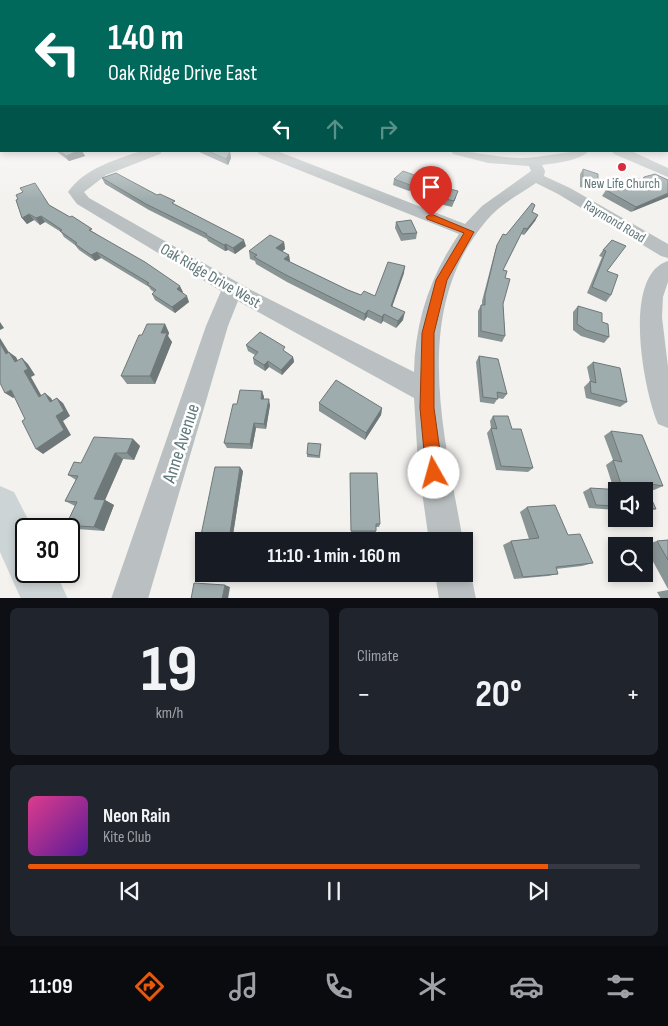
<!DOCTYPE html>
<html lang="en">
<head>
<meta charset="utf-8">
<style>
  body { margin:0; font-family:"Sofia Sans Condensed",sans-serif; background:#20242c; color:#f1f3f6; height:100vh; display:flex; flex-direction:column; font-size:19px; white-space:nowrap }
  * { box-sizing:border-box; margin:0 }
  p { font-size:16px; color:#9ea1a6 }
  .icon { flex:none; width:28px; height:28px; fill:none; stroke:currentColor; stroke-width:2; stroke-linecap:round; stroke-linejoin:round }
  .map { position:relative; height:598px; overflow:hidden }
  .details { display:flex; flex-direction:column; gap:10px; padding:10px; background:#0d0f14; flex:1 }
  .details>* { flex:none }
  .hud { position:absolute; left:0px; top:0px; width:669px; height:152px; box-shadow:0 2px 8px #0003; background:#00695c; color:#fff; overflow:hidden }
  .tools { position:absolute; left:608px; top:482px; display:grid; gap:10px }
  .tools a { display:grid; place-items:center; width:45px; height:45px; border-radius:0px; background:#171b24; box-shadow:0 2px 8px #0003; font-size:25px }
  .speed { position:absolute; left:15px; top:518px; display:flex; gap:10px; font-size:25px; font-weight:700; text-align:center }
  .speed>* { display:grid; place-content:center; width:65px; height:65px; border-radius:50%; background:#171b24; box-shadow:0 2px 8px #0003; line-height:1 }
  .speed .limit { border:2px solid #111; border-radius:8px; background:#fff; color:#111 }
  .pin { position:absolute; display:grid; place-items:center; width:42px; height:42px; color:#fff; margin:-51px -21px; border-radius:50% 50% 50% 0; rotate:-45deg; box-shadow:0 0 5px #0007 }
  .pin .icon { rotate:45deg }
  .me { position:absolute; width:55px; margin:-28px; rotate:353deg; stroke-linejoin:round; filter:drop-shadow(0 0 4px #0008) }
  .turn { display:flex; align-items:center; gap:18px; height:105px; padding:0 25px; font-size:22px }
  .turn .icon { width:65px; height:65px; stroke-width:2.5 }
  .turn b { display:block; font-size:35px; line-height:42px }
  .lanes { display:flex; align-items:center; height:48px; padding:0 25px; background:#0003; justify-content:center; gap:25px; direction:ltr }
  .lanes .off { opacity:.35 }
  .big { font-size:38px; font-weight:700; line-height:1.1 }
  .details .widget { flex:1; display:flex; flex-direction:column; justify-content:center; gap:8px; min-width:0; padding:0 18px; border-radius:8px; background:#20242c }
  .details .dial { align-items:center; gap:0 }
  .dial b { font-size:65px; line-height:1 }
  .song { display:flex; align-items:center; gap:15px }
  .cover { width:60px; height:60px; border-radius:8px; background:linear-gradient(135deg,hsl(330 70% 55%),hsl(270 70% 35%)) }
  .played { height:5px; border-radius:2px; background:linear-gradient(90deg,#ea580c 85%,#363941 85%) }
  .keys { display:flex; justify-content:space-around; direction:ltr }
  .heat { display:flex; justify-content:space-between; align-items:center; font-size:28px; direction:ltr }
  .details .tiles { flex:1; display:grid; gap:10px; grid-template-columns:1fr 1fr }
  .widget:last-child { grid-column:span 2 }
  .trip { position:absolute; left:195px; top:532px; width:278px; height:50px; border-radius:0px; background:#171b24; box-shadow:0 2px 8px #0003; font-weight:700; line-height:50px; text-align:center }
  .tab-bar { display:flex; height:80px; justify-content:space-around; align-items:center; background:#090b0e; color:#9ea1a6 }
  .tab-bar .icon { width:35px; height:35px }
  .tab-bar .current { color:#ea580c }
  .tab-bar b { font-size:22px; color:#f1f3f6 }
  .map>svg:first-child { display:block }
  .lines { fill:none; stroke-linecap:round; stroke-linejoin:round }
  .minor { fill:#bac0c1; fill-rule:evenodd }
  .major { fill:#cdd4d5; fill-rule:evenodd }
  .wall { fill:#899495 }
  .shaded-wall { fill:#6f7879 }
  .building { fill:#9facad; stroke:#6f7879 }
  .route { fill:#ea580c; stroke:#983908 }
  .poi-dot { fill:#d72c3d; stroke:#fff; stroke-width:2 }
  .labels { text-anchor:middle; stroke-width:5; stroke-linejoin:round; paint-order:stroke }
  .far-poi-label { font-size:14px; fill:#60777a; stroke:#fff }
  .far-street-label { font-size:14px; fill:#60777a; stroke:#fff }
  .street-label { font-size:16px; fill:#60777a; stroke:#fff }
  .near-street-label { font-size:19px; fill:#60777a; stroke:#fff }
</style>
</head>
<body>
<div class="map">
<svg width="668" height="599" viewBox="0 0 668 599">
  <rect width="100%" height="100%" fill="#f3f2ef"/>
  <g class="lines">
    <path class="minor" d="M141,151H162L160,154L106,175L84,192L89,198L253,291L414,372C415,322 430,276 459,234L259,154L257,151H277L465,224L482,206L531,171L529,166L488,163L453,154L451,151C475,151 498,158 522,158C545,157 566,151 589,151C579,161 556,163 542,165L545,171L544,176L570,188L668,244V258L661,256L558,194L536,183C520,194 500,204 487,220C409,311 445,436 463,541H429L418,464L414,398L238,301L228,326L148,599H111L206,326L221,291L77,204L68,192C85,168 115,160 141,151Z
      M612,151H631L668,168V177L614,154Z
      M668,261V282L663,297L662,317L668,367V428L658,424C644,392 621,275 668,261Z
      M464,561L471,574L476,599H439L435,574H464Z"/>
    <path class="major" d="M0,129H1V139H0Z
      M0,486L14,492L33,529H26V571H55L68,599H21L0,552Z"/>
  </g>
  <path class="wall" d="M56,151H82L85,156L69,161Z
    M197,151H228L230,152L231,158L228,165Z
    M583,169L598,184L595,190L580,187V174Z
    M420,177L419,183L409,191L393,185L394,179Z
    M644,177L668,180L631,212L602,196L606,190L642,180Z
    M102,178L176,205L246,246L235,254L228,250L225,251L208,241L207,239L149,210L105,184Z
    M433,196L456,197L452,207L431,202Z
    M49,205L95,233L183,292L182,293L189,302L175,313L155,300L152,294L154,292L151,290L149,287L101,258L95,261L79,250L75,245L64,237L61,232L45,222L40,225L34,220L27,224L22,218Z
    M538,215L535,221L524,235L521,234L503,270L505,278L503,304L505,336L502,342L478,337V311L481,305H482V301L495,251L497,245L506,235Z
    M396,222L417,233L416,239L401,241L395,228Z
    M612,240L607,271L611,295L606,302L587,293L602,257L599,256L603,250Z
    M284,242L285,249L282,251L289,255L290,262L348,290L361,295L375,296L404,273L392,306L403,320L396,328L383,321L381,324L367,317L364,321L287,282L256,264L255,261L250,259L249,251Z
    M578,306L602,322L609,337L604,343L581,336L573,330V312Z
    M165,324L169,333L168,336L172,342L155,384H127L121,376L142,335Z
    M246,345L286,352L293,357L294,362L282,375L269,367L265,371L254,364L253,358L255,355L248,351Z
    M479,356L507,394L503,399L498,398L494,404L480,402L476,362Z
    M593,362L627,402L620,407L586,398L584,387L590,381L587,367Z
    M262,391L264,397V399L270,405L266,429L256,428L252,449L227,448L224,443L237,404Z
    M319,403L382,408L381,415L365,440L319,411Z
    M493,416L512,429L533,468L528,472L496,470L487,433L491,428L490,421Z
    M611,431L663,486L654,490L647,489L656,509L647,512H644V491H616V510L589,508L583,492L590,488L614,490L606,465L613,460L604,436Z
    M133,439L140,446L134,460L123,459L105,500L114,505L104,531L77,529L66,525L75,506L65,501L76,480L68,475L81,463Z
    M321,446L320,458L307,457V454Z
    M243,471L232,541H204V543L200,540Z
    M350,473L380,524L379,527H376V531L375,534H351Z
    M527,507L568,535L593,563L582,566L556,569L558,574L548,576L514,579L503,545L511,541L529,539L520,512Z
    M668,540V589L644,545L657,541Z
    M668,590V599H661L657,592Z"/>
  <path class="shaded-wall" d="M78,151H82L85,156L69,161L66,156Z
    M230,152L231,158L228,165L226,159Z
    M420,177L419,183L409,191L410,185Z
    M668,193V197L631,212L636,207Z
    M29,214L34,220L27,224L22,218Z
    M538,215L535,221L524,235L527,229Z
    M41,216L45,222L40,225L36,218Z
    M244,240L246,246L235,254L233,248Z
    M284,242L285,249L277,256L276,248Z
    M226,244L228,250L225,251L224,245Z
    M97,252L101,258L95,261L91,255Z
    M289,255L290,262L284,259Z
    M405,266L404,273L390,313L391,306Z
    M180,286L183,292L179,295L177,289Z
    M187,296L189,302L175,313L172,307Z
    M368,310L367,317L364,321L365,314Z
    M405,312L403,320L396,328L398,321Z
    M384,314L383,321L381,324L382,317Z
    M0,322L4,328L0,330Z
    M165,324L169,333L168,336L172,342L155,384L150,376L161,333Z
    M0,338L13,359L6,354L0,343Z
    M9,352L16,357L22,368L15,362Z
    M293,357L294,362L282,375L281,370Z
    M22,358L28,364L35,375L31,377L45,402L39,397L24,371Z
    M268,361L269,367L265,371L264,365Z
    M11,390L18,395L13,398L5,393Z
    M262,391L264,397L263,404L261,399Z
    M45,393L51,398L56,407L50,402Z
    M57,398L63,403L70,416L63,421L71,435L43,454L36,449L56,416Z
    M269,399L270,405L266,429L264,424Z
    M382,408L381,415L365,440L366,433Z
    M254,423L256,428L252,449L250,444Z
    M133,439L140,446L134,460L127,453Z
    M115,453L123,459L105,500L114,505L104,531L94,527V499Z
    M240,467L243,471L232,541H230L229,540Z
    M225,585L230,587L228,599H222Z"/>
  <path class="building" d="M60,151H78L66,156Z
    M208,151H228L230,152L226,159Z
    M583,169L598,174V184L583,181Z
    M403,171L420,177L410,185L394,179Z
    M116,173L157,195L160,194L175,201L172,203L244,240L233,248L226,244L224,245L206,235L207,234L146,204L102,178Z
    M655,174L668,180V193L636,207L606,190L639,179L643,180L644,177Z
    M35,183L49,205L70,217L72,216L92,229L89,230L145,262L180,286L177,289L187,296L172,307L152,294L156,290L147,284L149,283L97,252L91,255L75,244L77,243L60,231L62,230L41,216L36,218L29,214L22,218L16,200L18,199L16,195L23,192L20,188Z
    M437,186L458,191L454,201L433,196Z
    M532,203L535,205L532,212L538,215L527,229L524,228L503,270L507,271L505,278L510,279L503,304L505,336L481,331V305H485V295L497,245L503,234L506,235Z
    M411,220L417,233L402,234L396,222Z
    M270,235L284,242L276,248L289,255L284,259L348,290L361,295L364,291L375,296L388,262L405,266L391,306L405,312L398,321L384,314L382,317L368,310L365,314L286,275L254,257L257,255L249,251Z
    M612,240L626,246L607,271L618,275L611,295L592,287L606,251L603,250Z
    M578,306L602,313V322L608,324L609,337L586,330L577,324Z
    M147,324H165L161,333H167L150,376H121L139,335H142Z
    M260,332L285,347L283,350L293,357L281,370L268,361L264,365L253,358L258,352L246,345Z
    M0,343L6,354L9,352L15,362L22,358L28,369L24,371L39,397L45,393L50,402L57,398L64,411L56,416L64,430L36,449L22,421L25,419L11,390L5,393L0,383Z
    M479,356L498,359L507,394L497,392L498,399L483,397Z
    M593,362L620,368L627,402L591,393L590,381L596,383Z
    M336,380L382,408L366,433L319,403Z
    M240,390L262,391L261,399H269L264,424L254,423L250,444L224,443L233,404H237Z
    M493,416H508L512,429H521L533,468L501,466L491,428L497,429Z
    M611,431L642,435L663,486L644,483L656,509L644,508V491H616V506L596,505L590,488L623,490L613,460L622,462Z
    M94,437L133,439L127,453H115L94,499L105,500L94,527L66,525L77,502L65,501L78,476L68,475L74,462L81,463Z
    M308,443L321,444L319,456L307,454Z
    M215,467H240L229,540H200Z
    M350,473H377L380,524H376V531H351Z
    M555,505L568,535L580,534L593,563L556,567L558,574L523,577L511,541L539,538L527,507Z
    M668,540V560L657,541Z
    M194,583L225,585L222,599H191Z"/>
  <linearGradient id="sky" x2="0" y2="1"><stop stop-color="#91b9d8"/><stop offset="0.58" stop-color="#faf9f8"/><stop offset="1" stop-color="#faf9f8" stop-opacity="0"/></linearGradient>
  <rect width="668" height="200" fill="url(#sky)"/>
  <path class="route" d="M431,214L474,232L447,280L434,333V408L443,473L440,479L434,481L429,479L426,473L420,408L422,333L436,280L464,233L427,219L426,217Z"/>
  <circle class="poi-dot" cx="622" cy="167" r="5"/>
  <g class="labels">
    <g class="far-poi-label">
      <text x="622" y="188">New Life Church</text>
    </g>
    <g class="far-street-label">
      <text transform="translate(615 221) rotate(31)" y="5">Raymond Road</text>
    </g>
    <g class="street-label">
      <text transform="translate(211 275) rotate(30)" y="6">Oak Ridge Drive West</text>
    </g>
    <g class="near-street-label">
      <text transform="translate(180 443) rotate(-72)" y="7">Anne Avenue</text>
    </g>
  </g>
</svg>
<div class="tools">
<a><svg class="icon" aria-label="sound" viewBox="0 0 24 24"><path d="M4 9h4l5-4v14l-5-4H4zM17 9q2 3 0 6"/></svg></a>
<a><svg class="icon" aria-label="search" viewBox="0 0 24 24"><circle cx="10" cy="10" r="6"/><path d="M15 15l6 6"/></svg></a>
</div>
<div class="speed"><div class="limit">30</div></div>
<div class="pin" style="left:431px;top:217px;background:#d93025"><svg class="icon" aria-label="arrive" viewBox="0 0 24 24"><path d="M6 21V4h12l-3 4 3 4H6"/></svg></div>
<svg class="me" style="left:434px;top:473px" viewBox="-20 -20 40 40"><circle r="19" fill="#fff"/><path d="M0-13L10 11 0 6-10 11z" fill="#ea580c"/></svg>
<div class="trip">11:10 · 1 min · 160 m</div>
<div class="hud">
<div class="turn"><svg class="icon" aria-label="left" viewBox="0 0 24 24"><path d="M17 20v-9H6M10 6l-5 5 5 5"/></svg><div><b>140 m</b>Oak Ridge Drive East</div></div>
<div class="lanes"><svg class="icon" aria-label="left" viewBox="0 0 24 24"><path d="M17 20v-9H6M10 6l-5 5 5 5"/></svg><svg class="icon off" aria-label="ahead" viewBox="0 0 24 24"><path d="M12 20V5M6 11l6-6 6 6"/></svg><svg class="icon off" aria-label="right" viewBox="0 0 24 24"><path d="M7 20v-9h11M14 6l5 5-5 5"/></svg></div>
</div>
</div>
<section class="details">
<div class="tiles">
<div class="widget dial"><b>19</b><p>km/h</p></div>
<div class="widget"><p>Climate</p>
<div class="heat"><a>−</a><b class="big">20°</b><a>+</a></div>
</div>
<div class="widget">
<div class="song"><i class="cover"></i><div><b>Neon Rain</b><p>Kite Club</p></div></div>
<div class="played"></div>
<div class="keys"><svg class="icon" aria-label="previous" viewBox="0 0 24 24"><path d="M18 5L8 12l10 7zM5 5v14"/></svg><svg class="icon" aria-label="pause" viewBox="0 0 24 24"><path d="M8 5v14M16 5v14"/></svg><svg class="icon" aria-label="next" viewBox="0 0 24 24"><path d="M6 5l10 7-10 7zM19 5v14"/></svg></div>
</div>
</div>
</section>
<nav class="tab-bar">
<b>11:09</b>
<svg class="icon current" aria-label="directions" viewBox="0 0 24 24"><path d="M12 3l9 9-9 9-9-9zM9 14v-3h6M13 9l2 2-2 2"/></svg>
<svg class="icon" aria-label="music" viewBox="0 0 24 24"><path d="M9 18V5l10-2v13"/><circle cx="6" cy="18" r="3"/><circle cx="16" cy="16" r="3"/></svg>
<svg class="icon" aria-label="phone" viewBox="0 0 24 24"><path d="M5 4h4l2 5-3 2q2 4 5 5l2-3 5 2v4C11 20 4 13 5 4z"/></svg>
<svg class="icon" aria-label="climate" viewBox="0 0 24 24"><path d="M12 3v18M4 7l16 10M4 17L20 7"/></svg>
<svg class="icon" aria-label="car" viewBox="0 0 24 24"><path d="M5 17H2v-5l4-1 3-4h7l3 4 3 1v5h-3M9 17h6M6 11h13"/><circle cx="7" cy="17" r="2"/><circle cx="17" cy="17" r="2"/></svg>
<svg class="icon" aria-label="filters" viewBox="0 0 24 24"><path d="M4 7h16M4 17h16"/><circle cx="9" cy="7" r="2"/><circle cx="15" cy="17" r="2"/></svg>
</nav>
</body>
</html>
